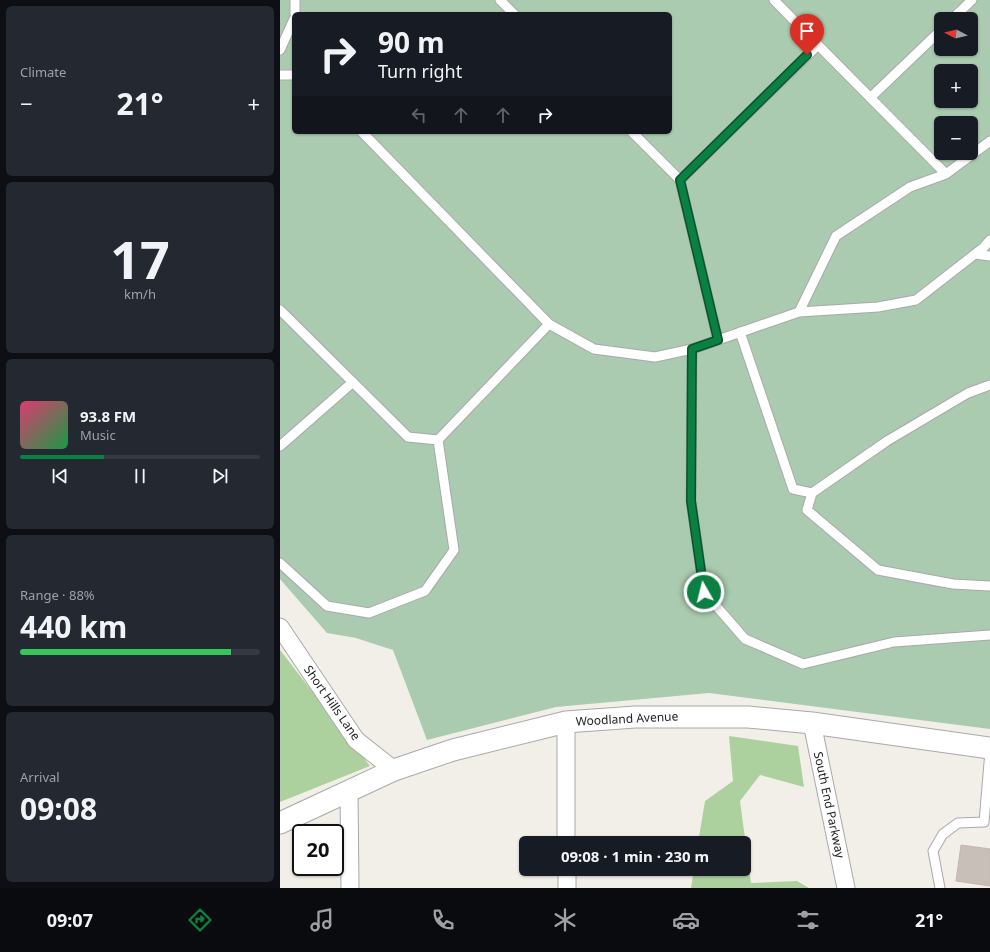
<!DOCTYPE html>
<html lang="en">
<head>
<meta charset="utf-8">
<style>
  body { margin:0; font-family:"Noto Sans",sans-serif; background:#242831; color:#f1f3f6; height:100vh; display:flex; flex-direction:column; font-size:15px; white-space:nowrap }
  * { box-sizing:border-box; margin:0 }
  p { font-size:13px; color:#9ea1a6 }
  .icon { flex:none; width:22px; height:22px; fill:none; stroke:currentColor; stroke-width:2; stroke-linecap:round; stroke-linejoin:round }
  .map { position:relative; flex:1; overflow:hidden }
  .details { display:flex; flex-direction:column; gap:6px; padding:6px; background:#0d0f14; width:280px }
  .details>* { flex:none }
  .banner { position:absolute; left:12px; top:12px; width:380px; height:122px; border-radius:6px; box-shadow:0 1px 3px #0004; background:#171b24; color:#f1f3f6; overflow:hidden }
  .needle { width:26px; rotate:277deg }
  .fabs { position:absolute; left:654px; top:12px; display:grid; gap:8px }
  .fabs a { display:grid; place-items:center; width:44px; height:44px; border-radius:6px; background:#171b24; box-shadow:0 1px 3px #0004; font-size:20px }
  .speed { position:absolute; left:12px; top:824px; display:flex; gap:8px; font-size:20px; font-weight:700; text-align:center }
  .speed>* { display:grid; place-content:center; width:52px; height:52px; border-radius:50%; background:#171b24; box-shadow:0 1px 3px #0004; line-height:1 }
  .speed .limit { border:2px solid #111; border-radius:6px; background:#fff; color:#111 }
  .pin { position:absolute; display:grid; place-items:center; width:34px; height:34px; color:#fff; margin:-41px -17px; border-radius:50% 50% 50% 0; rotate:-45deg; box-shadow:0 0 4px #0007 }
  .pin .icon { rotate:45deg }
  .me { position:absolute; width:44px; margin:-22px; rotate:352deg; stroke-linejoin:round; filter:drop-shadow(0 0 3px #0008) }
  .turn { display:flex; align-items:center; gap:14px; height:84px; padding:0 20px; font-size:18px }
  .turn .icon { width:52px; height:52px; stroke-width:2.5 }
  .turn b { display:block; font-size:28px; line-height:34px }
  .lanes { display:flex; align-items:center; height:38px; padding:0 20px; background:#0003; justify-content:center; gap:20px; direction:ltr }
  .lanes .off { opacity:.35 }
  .big { font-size:30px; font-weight:700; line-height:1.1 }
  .details .card { flex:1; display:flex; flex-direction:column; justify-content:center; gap:6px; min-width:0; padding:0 14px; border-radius:6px; background:#242831 }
  .details .dial { align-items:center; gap:0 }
  .dial b { font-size:52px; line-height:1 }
  .song { display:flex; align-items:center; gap:12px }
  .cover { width:48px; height:48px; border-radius:6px; background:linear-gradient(135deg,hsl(340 70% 55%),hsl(140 70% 35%)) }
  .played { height:4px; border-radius:2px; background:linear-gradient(90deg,#0b8043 35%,#363941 35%) }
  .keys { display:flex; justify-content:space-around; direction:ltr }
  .heat { display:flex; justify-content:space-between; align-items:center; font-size:22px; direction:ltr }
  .charge { height:6px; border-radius:3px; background:linear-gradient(90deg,#34c759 88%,#363941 0) }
  .trip { position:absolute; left:239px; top:836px; width:232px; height:40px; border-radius:6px; background:#171b24; box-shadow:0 1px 3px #0004; font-weight:700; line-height:40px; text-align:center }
  .menu { display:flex; height:64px; justify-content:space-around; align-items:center; background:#090b0e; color:#9ea1a6 }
  .menu .icon { width:28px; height:28px }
  .menu .active { color:#0b8043 }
  .menu b { font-size:18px; color:#f1f3f6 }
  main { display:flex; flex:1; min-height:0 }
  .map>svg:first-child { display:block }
  .forest { fill:#add19e }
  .cemetery { fill:#aacbaf; fill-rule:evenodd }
  .building { fill:#c7bfb8; stroke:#c4b6ab }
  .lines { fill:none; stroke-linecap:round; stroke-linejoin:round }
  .service-casing { stroke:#a9a9a9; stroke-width:11 }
  .minor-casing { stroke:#a9a9a9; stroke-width:19 }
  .tertiary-casing { stroke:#a9a9a9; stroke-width:23 }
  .service { stroke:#fff; stroke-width:9 }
  .minor { stroke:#fff; stroke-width:17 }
  .tertiary { stroke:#fff; stroke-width:21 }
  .route-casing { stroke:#07532c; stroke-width:10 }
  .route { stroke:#0b8043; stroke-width:7 }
  .labels { text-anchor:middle; stroke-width:3; stroke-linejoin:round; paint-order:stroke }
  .street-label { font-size:12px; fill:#222; stroke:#fff }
</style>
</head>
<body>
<main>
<section class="details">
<div class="card"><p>Climate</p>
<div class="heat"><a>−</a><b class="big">21°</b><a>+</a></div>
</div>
<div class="card dial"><b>17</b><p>km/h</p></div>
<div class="card">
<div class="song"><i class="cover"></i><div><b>93.8 FM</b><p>Music</p></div></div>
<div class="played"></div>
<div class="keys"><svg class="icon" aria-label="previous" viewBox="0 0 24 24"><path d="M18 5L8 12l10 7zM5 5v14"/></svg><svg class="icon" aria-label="pause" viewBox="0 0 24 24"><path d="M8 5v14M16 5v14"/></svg><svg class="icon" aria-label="next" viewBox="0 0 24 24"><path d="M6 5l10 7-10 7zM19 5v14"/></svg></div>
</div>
<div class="card"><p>Range · 88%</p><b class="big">440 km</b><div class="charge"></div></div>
<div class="card"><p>Arrival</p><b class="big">09:08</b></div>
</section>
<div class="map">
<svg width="710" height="888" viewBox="0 0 710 888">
  <rect width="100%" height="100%" fill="#f2efe9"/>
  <path class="forest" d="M0,650L90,766L0,802Z
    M449,736L518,746L524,787L480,775L460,801L471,883L517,881L529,888H411L414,869H464V843H418L425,801L453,781Z"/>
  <path class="cemetery" d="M0,0H710V729L429,693L276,707L147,740L113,650L76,638L47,633L0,579ZM14,14H390V132H14ZM661,19H691V49H661ZM661,71H691V101H661ZM661,123H691V153H661Z"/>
  <path class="building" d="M681,845L710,849V886L676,881Z"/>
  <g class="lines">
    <defs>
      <path id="service" d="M15,0V14
        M220,0L234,14
        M672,19L692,0
        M538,45L666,174
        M0,50L14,19
        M0,75H14
        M590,98L661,30
        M82,132L269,324L314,349L375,357L412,349L519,312L598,307L636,300L704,247L710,240
        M352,132L400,180L538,45L494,0
        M400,180L438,340
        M695,254L710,256
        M0,310L128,437L158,440L269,324
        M519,312L556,236L630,187L666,174L710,141
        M460,332L513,489L532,493L607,441L688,393L710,385
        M412,349L411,501L424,592L465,639L523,664L614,642L710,635
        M0,446L73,382
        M532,493L527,510L598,570L673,584L710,586
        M0,563L47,606L89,613L145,591L174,550L158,440
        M660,888L653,851L663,834L678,823L704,822L710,751"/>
      <path id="minor" d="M0,627L76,740L114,770
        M286,722V843
        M532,723L566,888
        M69,790L70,888
        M287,869V888"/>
      <path id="tertiary" d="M0,823L114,770L173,750L286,722L355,717H468L532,723L710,748"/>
    </defs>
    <use href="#service" class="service-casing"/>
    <use href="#minor" class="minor-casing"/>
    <use href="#tertiary" class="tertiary-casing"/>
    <use href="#service" class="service"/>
    <use href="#minor" class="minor"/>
    <use href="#tertiary" class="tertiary"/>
  </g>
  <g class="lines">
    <defs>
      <path id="route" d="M424,592L411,501L412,349L438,340L400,180L527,55"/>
    </defs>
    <use href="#route" class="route-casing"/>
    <use href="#route" class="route"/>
  </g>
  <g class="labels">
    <g class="street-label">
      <text transform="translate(52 703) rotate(55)" y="4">Short Hills Lane</text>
      <text transform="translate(347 719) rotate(-3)" y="4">Woodland Avenue</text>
      <text transform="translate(549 805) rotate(78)" y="4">South End Parkway</text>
    </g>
  </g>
</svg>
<div class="fabs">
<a><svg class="needle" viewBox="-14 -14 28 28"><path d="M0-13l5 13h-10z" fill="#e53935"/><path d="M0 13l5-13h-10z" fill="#9ea1a6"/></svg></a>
<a>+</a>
<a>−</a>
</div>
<div class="speed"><div class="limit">20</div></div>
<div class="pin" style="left:527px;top:55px;background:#d93025"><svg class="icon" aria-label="arrive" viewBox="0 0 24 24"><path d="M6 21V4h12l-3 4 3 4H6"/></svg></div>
<svg class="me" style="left:424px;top:592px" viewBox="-20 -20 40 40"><circle r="17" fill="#0b8043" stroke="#fff" stroke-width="3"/><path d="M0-11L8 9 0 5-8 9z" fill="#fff"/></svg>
<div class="trip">09:08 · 1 min · 230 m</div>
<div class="banner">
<div class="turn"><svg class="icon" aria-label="right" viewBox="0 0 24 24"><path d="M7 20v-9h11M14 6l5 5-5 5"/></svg><div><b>90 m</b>Turn right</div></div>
<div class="lanes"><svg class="icon off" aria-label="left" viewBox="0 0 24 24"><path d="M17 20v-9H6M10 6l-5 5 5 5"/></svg><svg class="icon off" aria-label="ahead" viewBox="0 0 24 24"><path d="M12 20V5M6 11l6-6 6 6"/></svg><svg class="icon off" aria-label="ahead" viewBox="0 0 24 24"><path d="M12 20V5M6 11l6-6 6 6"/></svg><svg class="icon" aria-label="right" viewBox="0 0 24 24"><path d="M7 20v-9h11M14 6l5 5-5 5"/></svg></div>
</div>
</div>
</main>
<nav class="menu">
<b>09:07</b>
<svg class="icon active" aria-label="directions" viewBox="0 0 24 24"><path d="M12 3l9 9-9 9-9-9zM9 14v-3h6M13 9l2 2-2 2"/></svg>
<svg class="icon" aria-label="music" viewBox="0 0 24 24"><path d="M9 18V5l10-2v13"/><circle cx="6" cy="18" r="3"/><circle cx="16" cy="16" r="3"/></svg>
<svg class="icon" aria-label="phone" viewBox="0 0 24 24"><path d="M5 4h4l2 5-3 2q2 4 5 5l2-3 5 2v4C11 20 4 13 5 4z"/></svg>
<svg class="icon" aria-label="climate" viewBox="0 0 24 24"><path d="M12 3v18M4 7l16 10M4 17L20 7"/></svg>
<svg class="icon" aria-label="car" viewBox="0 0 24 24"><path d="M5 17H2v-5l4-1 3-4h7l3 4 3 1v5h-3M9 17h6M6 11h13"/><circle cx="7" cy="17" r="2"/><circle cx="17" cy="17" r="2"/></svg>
<svg class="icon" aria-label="filters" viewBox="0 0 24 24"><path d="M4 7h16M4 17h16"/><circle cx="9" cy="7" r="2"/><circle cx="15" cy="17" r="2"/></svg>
<b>21°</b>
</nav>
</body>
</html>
